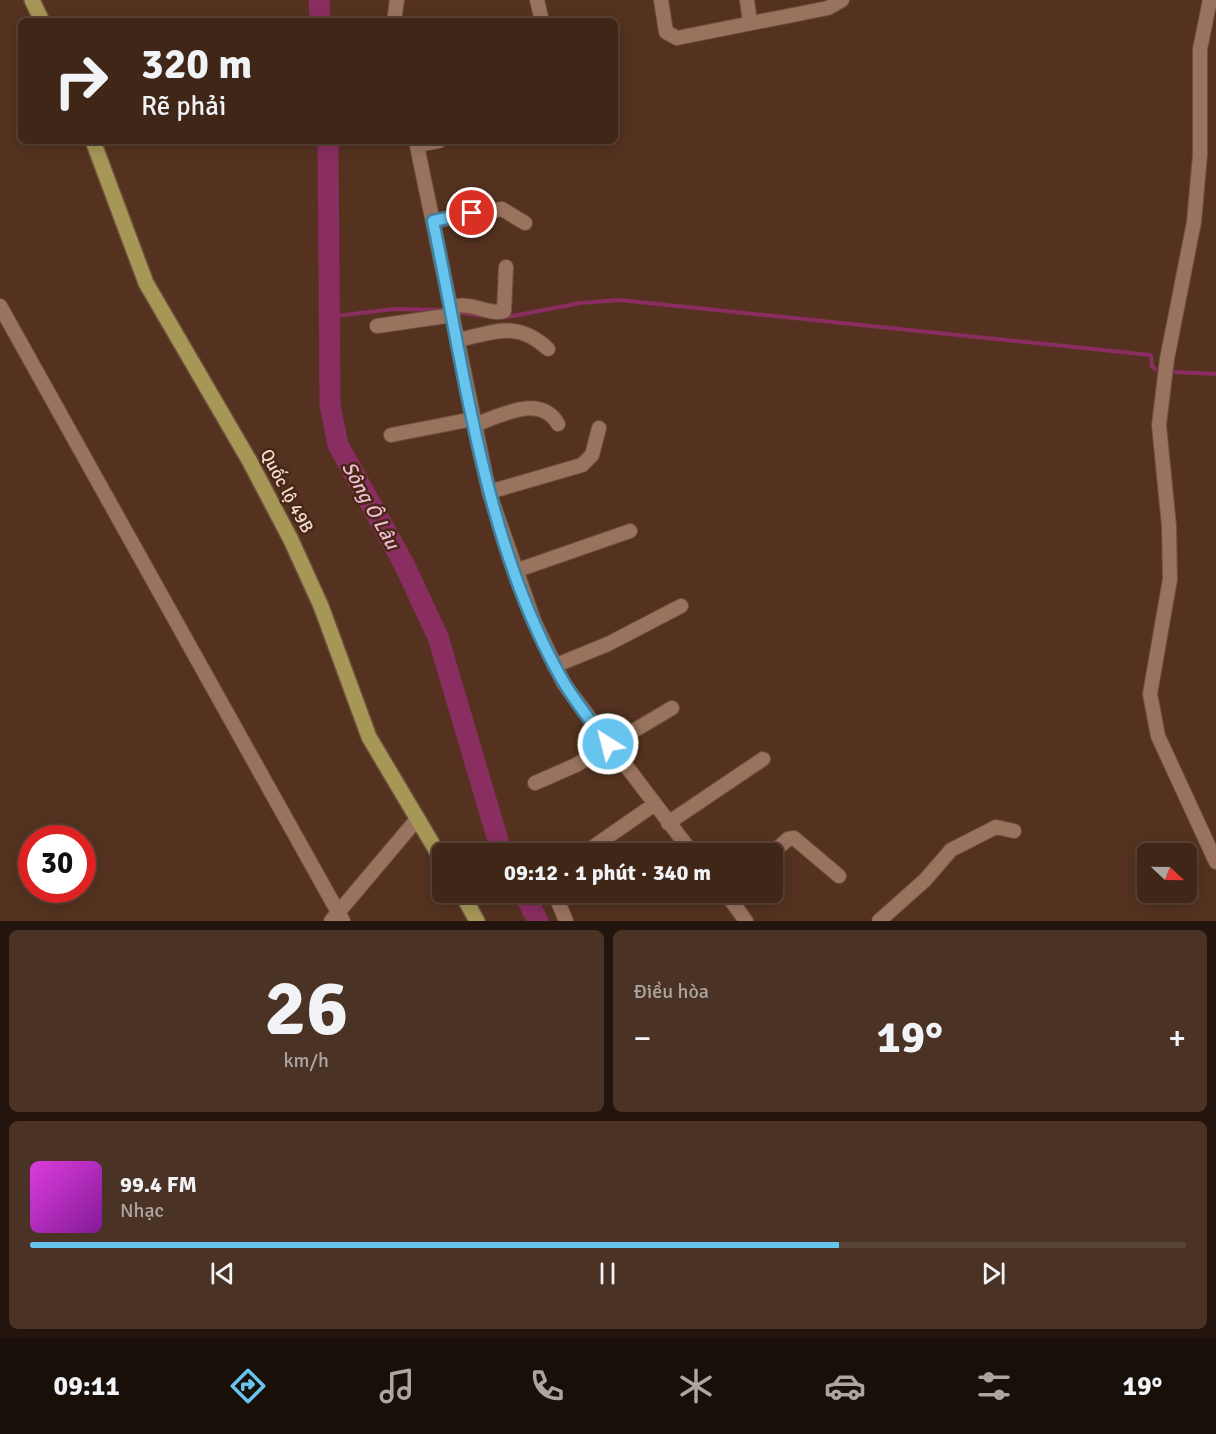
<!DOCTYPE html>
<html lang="vi">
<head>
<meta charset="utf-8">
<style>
  body { margin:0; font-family:Signika,sans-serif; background:#4a3224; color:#f1f3f6; height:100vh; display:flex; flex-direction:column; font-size:22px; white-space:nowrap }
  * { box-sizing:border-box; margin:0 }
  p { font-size:20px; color:#ada5a1 }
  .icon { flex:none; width:33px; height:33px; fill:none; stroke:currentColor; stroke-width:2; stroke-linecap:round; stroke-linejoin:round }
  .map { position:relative; height:921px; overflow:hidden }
  .drawer { display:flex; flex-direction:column; gap:9px; padding:9px; background:#23150d; flex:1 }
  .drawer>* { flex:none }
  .hud { position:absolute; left:18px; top:18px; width:600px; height:126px; border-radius:9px; box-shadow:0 3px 15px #0003,0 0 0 2px #584336; background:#3f2617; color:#f1f3f6; overflow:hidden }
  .needle { width:39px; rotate:112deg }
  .controls { position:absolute; left:1137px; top:843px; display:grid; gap:12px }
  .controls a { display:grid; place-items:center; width:60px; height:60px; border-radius:9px; background:#3f2617; box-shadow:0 3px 15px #0003,0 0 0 2px #584336; font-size:30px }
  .speed { position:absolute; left:18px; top:825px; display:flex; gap:12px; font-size:30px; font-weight:700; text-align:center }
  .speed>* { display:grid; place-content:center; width:78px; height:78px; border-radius:50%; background:#3f2617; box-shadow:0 3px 15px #0003,0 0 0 2px #584336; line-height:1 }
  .speed .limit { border:9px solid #d22; background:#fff; color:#111 }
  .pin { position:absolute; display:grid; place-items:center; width:51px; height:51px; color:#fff; margin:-26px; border:3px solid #fff; border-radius:50%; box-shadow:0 2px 6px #0007 }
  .me { position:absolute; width:66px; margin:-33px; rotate:324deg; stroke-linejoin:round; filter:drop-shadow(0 0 4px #0008) }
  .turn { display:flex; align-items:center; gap:21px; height:126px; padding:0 24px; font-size:27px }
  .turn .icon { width:78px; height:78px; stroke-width:2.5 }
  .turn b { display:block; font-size:42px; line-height:51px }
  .big { font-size:45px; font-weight:700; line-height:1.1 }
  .drawer .card { flex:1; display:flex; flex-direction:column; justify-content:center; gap:9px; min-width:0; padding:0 21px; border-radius:9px; background:#4a3224 }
  .drawer .dial { align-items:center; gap:0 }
  .dial b { font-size:78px; line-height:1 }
  .song { display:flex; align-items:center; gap:18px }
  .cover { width:72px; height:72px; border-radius:9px; background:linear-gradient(135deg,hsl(300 70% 55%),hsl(290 70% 35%)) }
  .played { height:6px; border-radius:3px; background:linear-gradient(90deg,#66c4ef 70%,#584336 70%) }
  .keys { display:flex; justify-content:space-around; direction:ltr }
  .heat { display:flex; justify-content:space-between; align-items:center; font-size:33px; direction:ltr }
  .drawer .tiles { flex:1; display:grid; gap:9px; grid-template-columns:1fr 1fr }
  .card:last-child { grid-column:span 2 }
  .trip { position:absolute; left:432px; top:843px; width:351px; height:60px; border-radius:9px; background:#3f2617; box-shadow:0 3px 15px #0003,0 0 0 2px #584336; font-weight:700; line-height:60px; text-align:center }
  .tabs { display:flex; height:96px; justify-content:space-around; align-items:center; background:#190f09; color:#ada5a1 }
  .tabs .icon { width:42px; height:42px }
  .tabs .current { color:#66c4ef }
  .tabs b { font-size:27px; color:#f1f3f6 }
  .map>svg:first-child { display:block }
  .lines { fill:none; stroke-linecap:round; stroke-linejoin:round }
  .stream { stroke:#8a2d61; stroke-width:4 }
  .river { stroke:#8a2d61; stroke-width:21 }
  .minor-casing { stroke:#6c503e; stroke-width:16 }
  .major-casing { stroke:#6c503e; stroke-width:18 }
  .minor { stroke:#9a735e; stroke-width:14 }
  .major { stroke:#a69757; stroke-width:15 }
  .route-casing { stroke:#427f9b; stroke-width:15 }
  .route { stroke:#66c4ef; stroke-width:10 }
  .labels { text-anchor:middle; stroke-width:5; stroke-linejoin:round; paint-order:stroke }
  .street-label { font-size:18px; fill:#f3ddd2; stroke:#482715 }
  .water-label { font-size:20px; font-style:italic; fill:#f0bcd4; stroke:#482715 }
</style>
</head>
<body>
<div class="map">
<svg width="1216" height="921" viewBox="0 0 1216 921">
  <rect width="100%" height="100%" fill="#54321f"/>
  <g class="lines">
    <path class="stream" d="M457,312L482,316
      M328,317L394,309L444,310
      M502,318L580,303L620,300L1151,355L1152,366L1155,369
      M1175,372L1216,374"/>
    <path class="river" d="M319,0L320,21
      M328,141L330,405L338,445L404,564L438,637L502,854
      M523,892L538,921"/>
    <defs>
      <path id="minor" d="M537,0L542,21
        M661,0L666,32L677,38L828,8L842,0
        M747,0L750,23
        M1210,0L1200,49V155L1194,222L1167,359L1159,425L1169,526L1170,579L1150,694L1158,736L1216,862
        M394,21L397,0
        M416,141L489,492L534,621L564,684L693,854
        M417,145L439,141
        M433,221L502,209L525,223
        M0,306L343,921
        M451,307C474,301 489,316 504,311L506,267
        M377,326L453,315
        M458,340C495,332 517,320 548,349
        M474,425C500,416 540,393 558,424
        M391,435L473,419
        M489,492L582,465L592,455L599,428
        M515,571L630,531
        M554,666L608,644L681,606
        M535,783L576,765L672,708
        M668,823L763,759
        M583,854L655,804
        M771,854L788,839L794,838L839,876
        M554,892L566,921
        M725,892L746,921
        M331,921L418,818
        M879,921L925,880L951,850L996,827L1014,831"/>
      <path id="major" d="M32,0L42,21
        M93,141L146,283L249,460L291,540L321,606L369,737L442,860
        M461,892L477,921"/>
    </defs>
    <use href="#minor" class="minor-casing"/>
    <use href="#major" class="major-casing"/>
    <use href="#minor" class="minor"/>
    <use href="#major" class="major"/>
  </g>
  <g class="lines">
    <defs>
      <path id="route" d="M472,213L433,221C465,372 485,546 563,681C576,703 593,724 608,744"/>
    </defs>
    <use href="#route" class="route-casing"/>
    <use href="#route" class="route"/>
  </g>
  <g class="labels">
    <g class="street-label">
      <text transform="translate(287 491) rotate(62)" y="6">Quốc lộ 49B</text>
    </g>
    <g class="water-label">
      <text transform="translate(371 505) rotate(61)" y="7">Sông Ô Lâu</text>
    </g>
  </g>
</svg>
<div class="controls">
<a><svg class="needle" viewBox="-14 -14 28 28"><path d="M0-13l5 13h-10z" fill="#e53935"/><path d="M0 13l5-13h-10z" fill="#ada5a1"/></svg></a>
</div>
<div class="speed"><div class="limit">30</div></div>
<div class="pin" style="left:472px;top:213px;background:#d93025"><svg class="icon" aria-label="arrive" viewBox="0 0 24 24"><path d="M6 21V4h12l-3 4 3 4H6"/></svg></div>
<svg class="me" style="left:608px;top:744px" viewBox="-20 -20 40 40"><circle r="17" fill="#66c4ef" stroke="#fff" stroke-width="3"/><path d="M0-11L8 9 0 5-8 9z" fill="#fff"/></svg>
<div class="trip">09:12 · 1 phút · 340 m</div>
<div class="hud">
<div class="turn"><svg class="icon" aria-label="right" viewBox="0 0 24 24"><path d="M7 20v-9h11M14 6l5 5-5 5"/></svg><div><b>320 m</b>Rẽ phải</div></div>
</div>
</div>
<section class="drawer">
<div class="tiles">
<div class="card dial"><b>26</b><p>km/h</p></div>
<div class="card"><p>Điều hòa</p>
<div class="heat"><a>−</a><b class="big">19°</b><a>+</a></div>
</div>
<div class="card">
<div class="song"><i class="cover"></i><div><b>99.4 FM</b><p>Nhạc</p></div></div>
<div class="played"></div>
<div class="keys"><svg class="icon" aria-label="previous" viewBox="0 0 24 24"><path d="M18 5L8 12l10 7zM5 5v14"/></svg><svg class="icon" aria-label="pause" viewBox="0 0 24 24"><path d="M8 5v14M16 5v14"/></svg><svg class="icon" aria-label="next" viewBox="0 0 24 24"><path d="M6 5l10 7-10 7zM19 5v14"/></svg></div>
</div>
</div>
</section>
<nav class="tabs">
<b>09:11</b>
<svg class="icon current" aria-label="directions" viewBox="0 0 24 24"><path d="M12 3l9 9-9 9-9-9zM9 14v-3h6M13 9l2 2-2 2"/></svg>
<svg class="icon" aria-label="music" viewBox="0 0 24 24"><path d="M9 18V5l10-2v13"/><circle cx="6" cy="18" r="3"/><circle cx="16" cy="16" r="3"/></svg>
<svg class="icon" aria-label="phone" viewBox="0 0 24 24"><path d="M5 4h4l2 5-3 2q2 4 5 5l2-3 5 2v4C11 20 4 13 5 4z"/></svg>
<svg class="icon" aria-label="climate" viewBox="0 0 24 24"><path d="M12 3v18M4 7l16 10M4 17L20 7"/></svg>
<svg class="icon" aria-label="car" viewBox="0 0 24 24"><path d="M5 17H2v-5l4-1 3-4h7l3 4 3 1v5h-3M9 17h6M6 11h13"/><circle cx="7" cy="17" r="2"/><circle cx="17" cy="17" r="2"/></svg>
<svg class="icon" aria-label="filters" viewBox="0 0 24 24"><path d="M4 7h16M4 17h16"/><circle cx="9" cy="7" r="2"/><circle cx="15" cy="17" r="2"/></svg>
<b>19°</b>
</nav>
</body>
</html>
